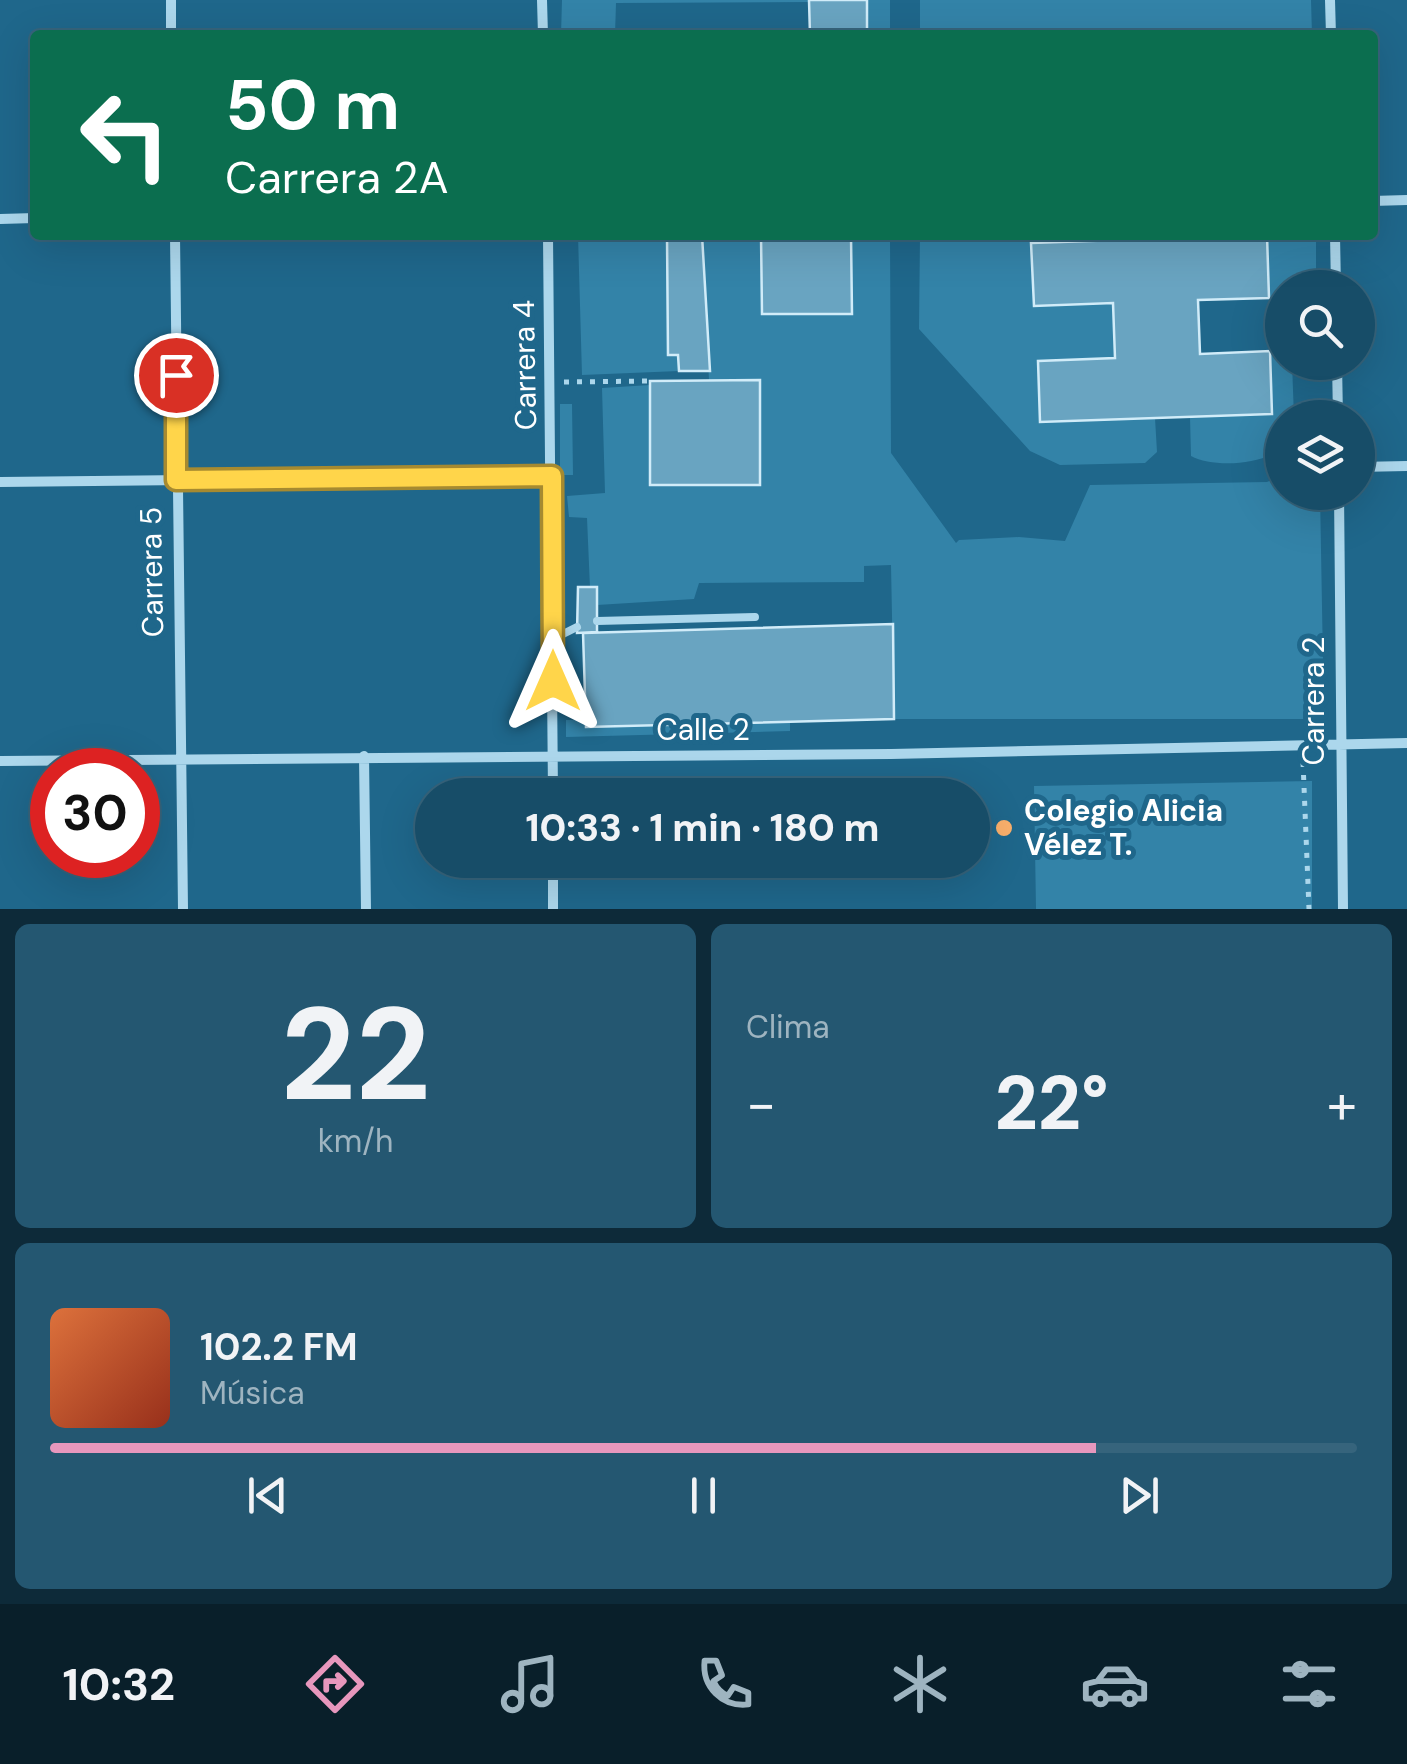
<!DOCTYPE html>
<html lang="es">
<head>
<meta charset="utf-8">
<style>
  body { margin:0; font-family:"DM Sans",sans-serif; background:#245771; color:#f1f3f6; height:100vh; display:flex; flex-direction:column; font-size:38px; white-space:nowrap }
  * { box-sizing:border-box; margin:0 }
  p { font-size:32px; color:#9eb4c0 }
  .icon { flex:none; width:55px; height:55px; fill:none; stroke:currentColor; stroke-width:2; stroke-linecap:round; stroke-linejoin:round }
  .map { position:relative; height:909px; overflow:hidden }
  .drawer { display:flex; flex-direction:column; gap:15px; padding:15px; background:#0d2a39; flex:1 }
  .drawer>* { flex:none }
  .hud { position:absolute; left:30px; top:30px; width:1348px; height:210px; border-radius:10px; box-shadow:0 10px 40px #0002,0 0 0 2px #36647c; background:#0b6e4f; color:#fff; overflow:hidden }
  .fabs { position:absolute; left:1265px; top:270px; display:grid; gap:20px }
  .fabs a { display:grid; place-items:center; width:110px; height:110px; border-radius:50%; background:#174d68; box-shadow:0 10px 40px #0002,0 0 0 2px #36647c; font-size:50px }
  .speed { position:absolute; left:30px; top:748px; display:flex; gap:20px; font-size:50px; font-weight:700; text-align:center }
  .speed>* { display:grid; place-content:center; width:130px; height:130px; border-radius:50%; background:#174d68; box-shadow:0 10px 40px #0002,0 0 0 2px #36647c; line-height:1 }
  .speed .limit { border:15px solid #d22; background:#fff; color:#111 }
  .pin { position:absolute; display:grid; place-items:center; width:85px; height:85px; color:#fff; margin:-42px; border:5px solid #fff; border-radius:50%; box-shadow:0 2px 10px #0007 }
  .me { position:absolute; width:110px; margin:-55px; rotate:0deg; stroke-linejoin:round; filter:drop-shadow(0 0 8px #0008) }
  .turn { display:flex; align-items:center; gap:35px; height:210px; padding:0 30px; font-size:45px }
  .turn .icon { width:130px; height:130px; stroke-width:2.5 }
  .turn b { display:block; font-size:70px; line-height:85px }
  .big { font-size:75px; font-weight:800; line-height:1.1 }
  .drawer .widget { flex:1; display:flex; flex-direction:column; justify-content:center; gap:15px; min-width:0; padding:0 35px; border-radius:15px; background:#245771 }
  .drawer .dial { align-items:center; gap:0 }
  .dial b { font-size:130px; line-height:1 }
  .song { display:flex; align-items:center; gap:30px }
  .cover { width:120px; height:120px; border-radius:15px; background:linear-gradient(135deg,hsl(20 70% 55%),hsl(10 70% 35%)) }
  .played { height:10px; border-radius:5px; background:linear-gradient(90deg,#e797bd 80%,#36647c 80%) }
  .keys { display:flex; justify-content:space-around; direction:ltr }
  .heat { display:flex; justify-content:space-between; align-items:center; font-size:55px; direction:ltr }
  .drawer .tiles { flex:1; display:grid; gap:15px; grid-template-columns:1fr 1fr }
  .widget:last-child { grid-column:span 2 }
  .trip { position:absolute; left:415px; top:778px; width:575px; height:100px; border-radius:50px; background:#174d68; box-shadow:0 10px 40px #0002,0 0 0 2px #36647c; font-weight:800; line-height:100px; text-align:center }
  .tabs { display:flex; height:160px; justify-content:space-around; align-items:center; background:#091f2a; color:#9eb4c0 }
  .tabs .icon { width:70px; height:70px }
  .tabs .selected { color:#e797bd }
  .tabs b { font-size:45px; color:#f1f3f6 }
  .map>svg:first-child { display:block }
  .green { fill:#3383a8 }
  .building { fill:#69a4c1; stroke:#d1ecf9; stroke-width:2.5 }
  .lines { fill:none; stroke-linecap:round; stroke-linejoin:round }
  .path { stroke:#acd7ec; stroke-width:5; stroke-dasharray:5 8; stroke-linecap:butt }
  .lane { stroke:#acd7ec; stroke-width:8 }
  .street { stroke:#acd7ec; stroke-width:10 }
  .route-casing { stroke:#a68a30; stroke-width:25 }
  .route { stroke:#ffd54a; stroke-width:18 }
  .poi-dot { fill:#fab06c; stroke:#1f678b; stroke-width:4 }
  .labels { text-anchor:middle; stroke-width:10; stroke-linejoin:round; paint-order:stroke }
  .street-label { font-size:30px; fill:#fff; stroke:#1f678b }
  .poi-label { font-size:30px; font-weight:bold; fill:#fff; stroke:#1f678b; text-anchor:start }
</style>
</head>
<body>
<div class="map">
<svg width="1407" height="909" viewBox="0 0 1407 909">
  <rect width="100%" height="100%" fill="#1f678b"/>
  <path class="green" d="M562,0H809V2L616,3L615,35H561Z
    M867,0H890V35H867Z
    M920,0H1311L1312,35H920Z
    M578,235H667L668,355H678L679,371L582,375Z
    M702,235H761L763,314L852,313V235H890L891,453L956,543L959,540L1019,537L1065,541L1090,485L1267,482L1282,475V492L1320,493L1324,719H894L891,565L864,566V582L699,583L694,599L597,605V588H590L587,518L569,517L567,496L605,493L602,388L650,385V485H759V381L709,380Z
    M920,235H1262L1032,244L1034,306L1113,303L1115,358L1040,422L1272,414L1270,351H1282V362L1292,363L1294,417L1282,418V448C1263,465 1213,468 1191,456L1190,417L1155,418L1157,452L1145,463L1060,465L1030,451L919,329Z
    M1267,235H1316V287L1282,288V297L1269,298Z
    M560,404H572L573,475H560Z
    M566,720H586L587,727L790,722V731L566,737Z
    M1312,781V909H1036L1034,786Z"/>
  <path class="building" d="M809,0H867V35H810Z
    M667,235H702L710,371H679L678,355H668Z
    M761,235H851L852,314H762Z
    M1267,235L1269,298L1198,300L1200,354L1270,351L1272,414L1040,422L1038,361L1115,358L1113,303L1034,306L1031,243Z
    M760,380V485H650V381Z
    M578,587H597V632L577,633Z
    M893,624L894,719L586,727L583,633Z"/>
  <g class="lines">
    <path class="path" d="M564,382L650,381
      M1303,762L1309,909"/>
    <path class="lane" d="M597,621L755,617
      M553,644L561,635L577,627"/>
    <path class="street" d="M171,0V35
      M542,0L543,35
      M1330,0L1331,35
      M1372,201L1407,200
      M0,219L35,218
      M175,235L183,909
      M548,235L553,795
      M1335,235L1336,288
      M1337,362L1338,418
      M1358,467L1407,466
      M0,482L552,476
      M1339,492L1343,909
      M364,756L366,909
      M0,761L891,754L1407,743
      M553,909V860"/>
  </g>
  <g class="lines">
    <defs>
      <path id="route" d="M176,375V480L552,476L553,681"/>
    </defs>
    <use href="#route" class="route-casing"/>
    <use href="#route" class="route"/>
  </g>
  <circle class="poi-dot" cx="1004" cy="828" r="10"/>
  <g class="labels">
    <g class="street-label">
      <text transform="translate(525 365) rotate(-91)" y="10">Carrera 4</text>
      <text transform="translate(152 572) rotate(-91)" y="10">Carrera 5</text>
      <text transform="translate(1314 701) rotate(-90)" y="10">Carrera 2</text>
      <text x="703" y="740">Calle 2</text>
    </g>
    <g class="poi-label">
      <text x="1024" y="821">Colegio Alicia<tspan x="1024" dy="34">Vélez T.</tspan></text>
    </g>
  </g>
</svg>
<div class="fabs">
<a><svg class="icon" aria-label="search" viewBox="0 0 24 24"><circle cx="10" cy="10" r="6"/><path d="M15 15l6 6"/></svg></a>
<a><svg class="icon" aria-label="layers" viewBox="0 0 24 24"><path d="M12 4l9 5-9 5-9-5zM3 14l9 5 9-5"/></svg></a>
</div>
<div class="speed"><div class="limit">30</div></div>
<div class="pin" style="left:176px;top:375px;background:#d93025"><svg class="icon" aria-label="arrive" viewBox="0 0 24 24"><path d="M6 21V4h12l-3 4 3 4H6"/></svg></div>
<svg class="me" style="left:553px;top:681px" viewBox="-20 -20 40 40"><path d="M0-17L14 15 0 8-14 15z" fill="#ffd54a" stroke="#fff" stroke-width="4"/></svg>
<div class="trip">10:33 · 1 min · 180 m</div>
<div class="hud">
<div class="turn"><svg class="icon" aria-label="left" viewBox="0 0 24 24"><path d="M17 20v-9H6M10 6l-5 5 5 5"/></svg><div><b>50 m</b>Carrera 2A</div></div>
</div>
</div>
<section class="drawer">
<div class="tiles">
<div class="widget dial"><b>22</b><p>km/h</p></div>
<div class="widget"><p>Clima</p>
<div class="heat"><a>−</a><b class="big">22°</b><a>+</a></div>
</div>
<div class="widget">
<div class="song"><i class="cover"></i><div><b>102.2 FM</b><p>Música</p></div></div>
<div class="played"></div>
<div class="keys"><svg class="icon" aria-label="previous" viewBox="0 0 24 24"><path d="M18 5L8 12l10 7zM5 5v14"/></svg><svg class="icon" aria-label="pause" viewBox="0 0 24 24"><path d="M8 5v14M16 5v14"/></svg><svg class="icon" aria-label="next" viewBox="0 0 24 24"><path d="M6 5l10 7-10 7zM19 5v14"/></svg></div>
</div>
</div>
</section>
<nav class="tabs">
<b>10:32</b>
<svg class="icon selected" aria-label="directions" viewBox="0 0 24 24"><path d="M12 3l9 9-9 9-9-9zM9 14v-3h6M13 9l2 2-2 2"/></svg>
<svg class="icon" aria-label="music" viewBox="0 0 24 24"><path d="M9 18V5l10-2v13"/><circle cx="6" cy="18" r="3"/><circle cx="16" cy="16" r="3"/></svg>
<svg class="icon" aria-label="phone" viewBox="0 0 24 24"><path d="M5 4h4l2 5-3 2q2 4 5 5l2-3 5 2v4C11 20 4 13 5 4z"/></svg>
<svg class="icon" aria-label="climate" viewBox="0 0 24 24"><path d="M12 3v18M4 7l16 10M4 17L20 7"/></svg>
<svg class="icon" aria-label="car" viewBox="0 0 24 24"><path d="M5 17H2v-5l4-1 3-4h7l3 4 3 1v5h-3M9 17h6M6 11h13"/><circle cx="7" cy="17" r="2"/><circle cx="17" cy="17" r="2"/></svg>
<svg class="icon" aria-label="filters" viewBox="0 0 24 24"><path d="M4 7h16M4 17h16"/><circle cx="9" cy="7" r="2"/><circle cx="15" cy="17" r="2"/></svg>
</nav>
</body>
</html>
